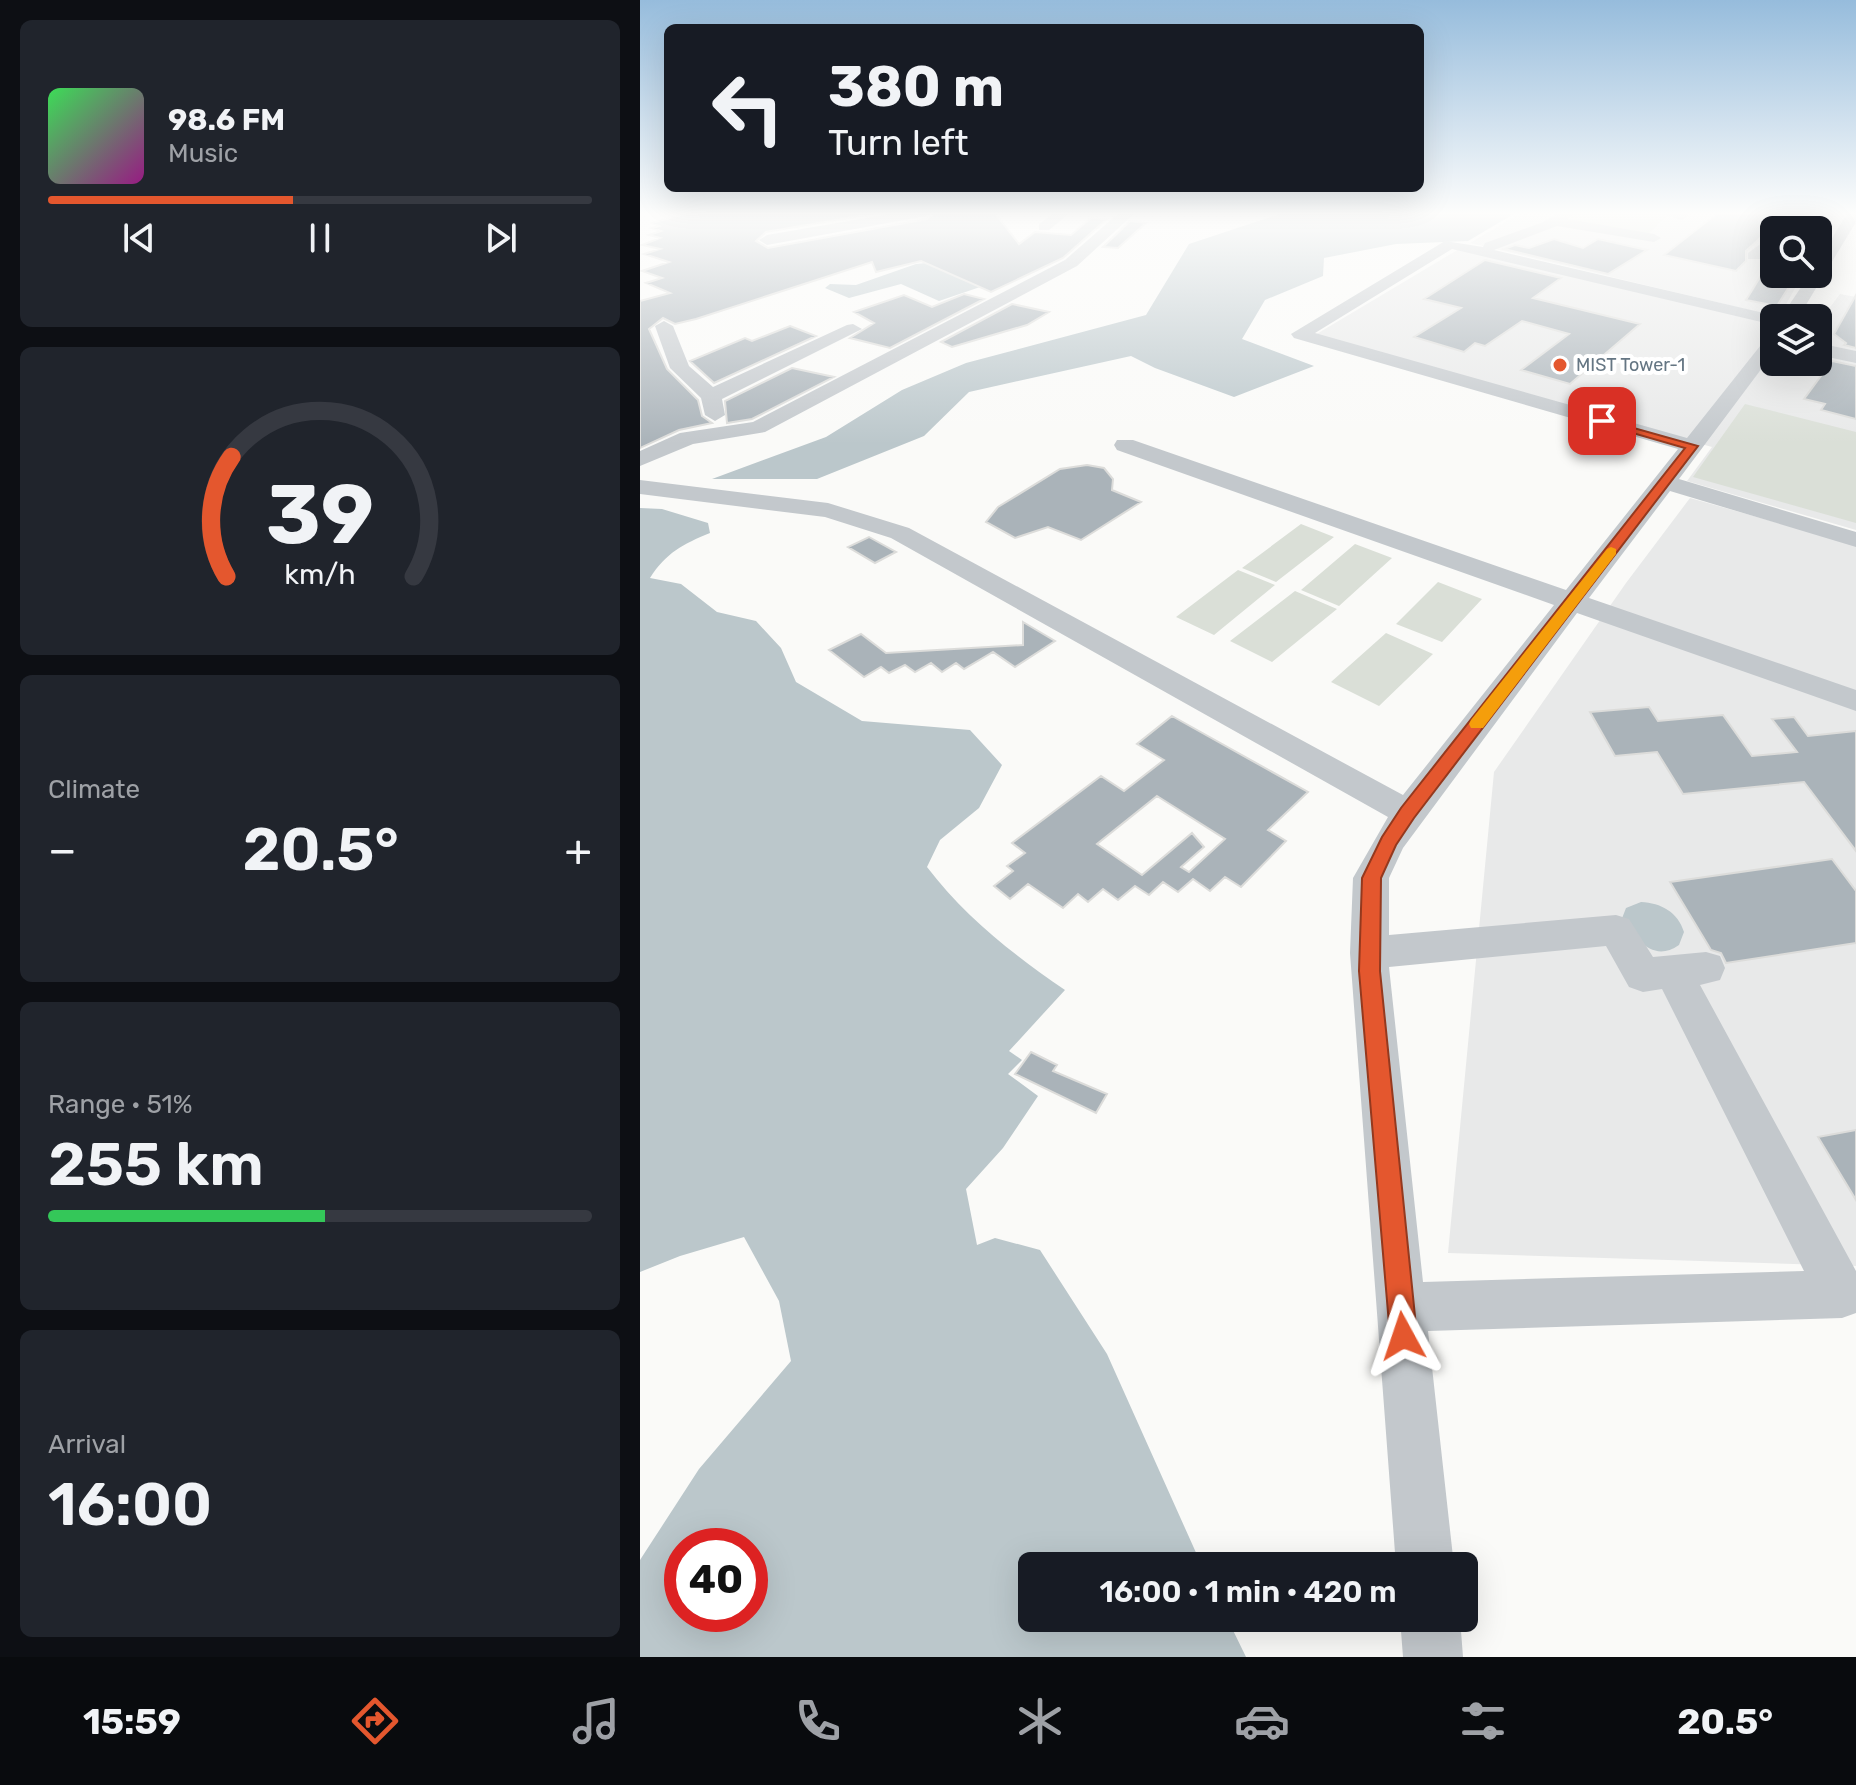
<!DOCTYPE html>
<html lang="en">
<head>
<meta charset="utf-8">
<style>
  body { margin:0; font-family:Rubik,sans-serif; background:#20242c; color:#f1f3f6; height:100vh; display:flex; flex-direction:column; font-size:30px; white-space:nowrap }
  * { box-sizing:border-box; margin:0 }
  p { font-size:26px; color:#9ea1a6 }
  .icon { flex:none; width:44px; height:44px; fill:none; stroke:currentColor; stroke-width:2; stroke-linecap:round; stroke-linejoin:round }
  .map { position:relative; flex:1; overflow:hidden }
  .panel { display:flex; flex-direction:column; gap:20px; padding:20px; background:#0d0f14; width:640px }
  .panel>* { flex:none }
  .hud { position:absolute; left:24px; top:24px; width:760px; height:168px; border-radius:12px; box-shadow:0 8px 32px #0002; background:#171b24; color:#f1f3f6; overflow:hidden }
  .buttons { position:absolute; left:1120px; top:216px; display:grid; gap:16px }
  .buttons a { display:grid; place-items:center; width:72px; height:72px; border-radius:12px; background:#171b24; box-shadow:0 8px 32px #0002; font-size:40px }
  .speed { position:absolute; left:24px; top:1528px; display:flex; gap:16px; font-size:40px; font-weight:700; text-align:center }
  .speed>* { display:grid; place-content:center; width:104px; height:104px; border-radius:50%; background:#171b24; box-shadow:0 8px 32px #0002; line-height:1 }
  .speed .limit { border:12px solid #d22; background:#fff; color:#111 }
  .pin { position:absolute; display:grid; place-items:center; width:68px; height:68px; color:#fff; margin:-34px; border-radius:16px; box-shadow:0 4px 12px #0006 }
  .me { position:absolute; width:88px; margin:-44px; rotate:355deg; stroke-linejoin:round; filter:drop-shadow(0 0 6px #0008) }
  .turn { display:flex; align-items:center; gap:28px; height:168px; padding:0 32px; font-size:36px }
  .turn .icon { width:104px; height:104px; stroke-width:2.5 }
  .turn b { display:block; font-size:56px; line-height:68px }
  .big { font-size:60px; font-weight:600; line-height:1.1 }
  .panel .tile { flex:1; display:flex; flex-direction:column; justify-content:center; gap:12px; min-width:0; padding:0 28px; border-radius:12px; background:#20242c }
  .panel .dial { align-items:center; gap:0 }
  .dial svg { height:208px; overflow:visible; fill:none; stroke:#363941; stroke-width:7; stroke-linecap:round; text-anchor:middle }
  .dial text { fill:#f1f3f6; stroke:none }
  .song { display:flex; align-items:center; gap:24px }
  .cover { width:96px; height:96px; border-radius:12px; background:linear-gradient(135deg,hsl(130 70% 55%),hsl(310 70% 35%)) }
  .played { height:8px; border-radius:4px; background:linear-gradient(90deg,#e4572e 45%,#363941 45%) }
  .keys { display:flex; justify-content:space-around; direction:ltr }
  .heat { display:flex; justify-content:space-between; align-items:center; font-size:44px; direction:ltr }
  .charge { height:12px; border-radius:6px; background:linear-gradient(90deg,#34c759 51%,#363941 0) }
  .trip { position:absolute; left:378px; top:1552px; width:460px; height:80px; border-radius:12px; background:#171b24; box-shadow:0 8px 32px #0002; font-weight:600; line-height:80px; text-align:center }
  .dock { display:flex; height:128px; justify-content:space-around; align-items:center; background:#090b0e; color:#9ea1a6 }
  .dock .icon { width:56px; height:56px }
  .dock .selected { color:#e4572e }
  .dock b { font-size:36px; color:#f1f3f6 }
  main { display:flex; flex:1; min-height:0 }
  .map>svg:first-child { display:block }
  .built { fill:#e8e9e9 }
  .green { fill:#dadfd7 }
  .water { fill:#bbc7cb; fill-rule:evenodd }
  .building { fill:#aab3b9; stroke:#dcdcda; stroke-width:2; fill-rule:evenodd }
  .lines { fill:none; stroke-linecap:round; stroke-linejoin:round }
  .minor { fill:#c3c8cc; fill-rule:evenodd }
  .route { fill:#e4572e; stroke:#94391e; stroke-width:2 }
  .slow { fill:#f59e0b }
  .poi-dot { fill:#e4572e; stroke:#fff; stroke-width:3 }
  .labels { text-anchor:middle; stroke-width:8; stroke-linejoin:round; paint-order:stroke }
  .far-poi-label { font-size:18px; fill:#657683; stroke:#fff; text-anchor:start }
</style>
</head>
<body>
<main>
<section class="panel">
<div class="tile">
<div class="song"><i class="cover"></i><div><b>98.6 FM</b><p>Music</p></div></div>
<div class="played"></div>
<div class="keys"><svg class="icon" aria-label="previous" viewBox="0 0 24 24"><path d="M18 5L8 12l10 7zM5 5v14"/></svg><svg class="icon" aria-label="pause" viewBox="0 0 24 24"><path d="M8 5v14M16 5v14"/></svg><svg class="icon" aria-label="next" viewBox="0 0 24 24"><path d="M6 5l10 7-10 7zM19 5v14"/></svg></div>
</div>
<div class="tile dial"><svg viewBox="0 0 100 80">
<path d="M14 69A42 42 0 1 1 86 69"/>
<path d="M14 69A42 42 0 0 1 16 23" stroke="#e4572e"/>
<text x="50" y="56" font-size="32" font-weight="700">39</text>
<text x="50" y="72" font-size="11">km/h</text>
</svg></div>
<div class="tile"><p>Climate</p>
<div class="heat"><a>−</a><b class="big">20.5°</b><a>+</a></div>
</div>
<div class="tile"><p>Range · 51%</p><b class="big">255 km</b><div class="charge"></div></div>
<div class="tile"><p>Arrival</p><b class="big">16:00</b></div>
</section>
<div class="map">
<svg width="1216" height="1657" viewBox="0 0 1216 1657">
  <rect width="100%" height="100%" fill="#fafaf8"/>
  <path class="built" d="M882,212H1196L1178,246V230H1134V274H1163L1139,317L830,243Z
    M819,249L1134,323V362H1178V323L1200,294L1216,297V530L1047,481L1072,447L675,335Z
    M1050,498L1216,545V1266L808,1253L854,772L986,583Z"/>
  <path class="green" d="M933,212H1017L1029,214L1005,237L919,221Z
    M1105,404L1216,432V523L1053,477Z
    M661,524L694,537L636,582L602,568Z
    M715,544L752,558L699,606L661,590Z
    M598,570L635,585L574,635L536,617Z
    M798,582L842,599L802,642L756,624Z
    M655,591L697,609L632,662L590,641Z
    M746,633L793,654L739,706L691,682Z"/>
  <path class="water" d="M646,212H877L828,241L756,244L684,258L683,276L625,300L602,339L674,366L594,397L515,368L491,356L329,392L284,436L177,479H72L186,437L262,390L326,363L506,315L549,244Z
    M335,258L343,286L299,301L261,284L209,298L185,288L190,284L216,285L276,264Z
    M0,508L22,509L68,523L70,533C43,544 26,553 10,578L41,584L77,612L116,621L141,648L156,682L222,721L330,730L362,765L339,808L300,840L287,867C325,917 374,955 425,990L369,1051L382,1060L368,1074L398,1096L363,1148L326,1189L337,1245L355,1238L400,1250L467,1354L562,1566H392V1618H587L606,1657H0V1560L59,1469L151,1361L139,1301L104,1237L40,1256L0,1272ZM42,1546H110V1614H42Z
    M1001,902C1021,903 1038,912 1044,932L1039,945C1013,963 997,939 981,921L986,908Z"/>
  <path class="building" d="M51,212H243L126,232L116,241L128,248L287,219L296,212H354L379,244L395,232L431,235L451,218L467,219L423,258L351,292L281,261L236,272L232,262L56,319L35,324L23,318L9,329L27,369L58,400L62,416L72,423L39,430L0,448V301L30,293L6,283L22,278L2,271L29,262L4,254L20,249L2,245L20,238L9,235L21,231L12,228L19,226L12,223Z
    M1079,212H1149L1106,251V261L1096,271L1024,255Z
    M490,221L506,223L478,248L463,247Z
    M914,239L943,248L958,239L1007,250L968,274L864,249L875,245L889,248Z
    M845,260L921,278L893,298L1000,324L930,384L881,370L929,334L882,321L845,346L835,343L824,352L774,337L821,308L784,299Z
    M1122,274H1157L1137,306L1106,300Z
    M324,294L344,299L250,348L210,338L234,323L214,312L264,295L292,307Z
    M1216,295V348L1204,345L1206,343L1194,334Z
    M372,304L409,312L387,325L312,347L301,342Z
    M150,326L176,336L74,383L50,361L105,338L112,341Z
    M1192,361L1216,366V419L1181,410L1185,404L1164,399Z
    M152,368L194,377L112,419L87,423L85,401Z
    M447,465L464,468L473,479L472,490L501,502L441,540L408,527L375,538L346,522L358,507L420,469Z
    M229,537L256,552L235,563L208,547Z
    M383,622L415,641L375,667L353,652L324,669L316,663L302,672L291,663L275,672L265,665L249,673L241,667L224,677L189,650L221,634L246,653L383,645Z
    M1009,707L1018,721L1083,715L1112,756L1157,752L1132,719L1154,717L1168,736L1216,731V851L1164,782L1043,794L1017,752L975,756L950,712Z
    M532,716L668,792L628,830L646,841L601,887L585,877L570,891L553,879L538,892L523,882L509,895L495,886L478,900L463,889L448,902L438,894L423,908L388,884L370,899L354,886L373,871L367,866L385,853L372,843L461,776L484,791L524,760L497,744ZM517,796L585,839L549,872L541,867L564,847L552,833L502,875L457,844Z
    M1192,859L1216,891V943L1086,963L1081,953L1071,950L1030,882Z
    M391,1052L417,1065L413,1071L467,1094L456,1113L375,1074Z
    M1216,1130V1200L1178,1137Z"/>
  <g class="lines">
    <path class="minor" d="M261,212H293L286,216L127,245L119,240L127,235Z
      M415,212H431L409,230H399V224Z
      M480,212H496L437,266L125,432L53,444L0,466V451L40,433L113,422L425,260Z
      M920,212H937L928,219L1014,234L1021,238L1014,242L917,226L854,250L1141,317L1170,274H1178V261L1208,212H1216V222L1158,318H1134V325L812,249L675,333L1047,438L1128,336L1134,335V352L1039,479L1216,532V547L1030,491L949,598L1216,690V711L937,613L763,848L749,878V935L976,915L989,919L1013,957L1066,952L1080,956L1085,968L1080,980L1060,985L1216,1271V1313L1202,1318L788,1331L814,1566H756L710,953L713,878L748,817L251,538L185,517L0,494V480L188,503L269,528L763,795L914,605L477,450L474,445L477,440H493L926,590L1038,449L654,338L651,334L805,241L843,247L845,243L903,222ZM966,946L989,987L1003,992L1022,989L1164,1271L783,1282L749,967Z
      M1015,212H1044L1049,216L1042,220Z
      M1155,212L1169,213L1152,230H1136Z
      M1134,234V246L1120,259H1108V253Z
      M24,321L33,326L49,366L73,387L207,325L213,324L222,329L82,399L85,415L75,421L65,415L61,398L30,368L15,326Z
      M1178,343L1216,351V363L1178,355Z
      M760,1618H820L823,1657H763Z"/>
  </g>
  <linearGradient id="sky" x2="0" y2="1"><stop stop-color="#96bcdc"/><stop offset="0.48" stop-color="#fdfdfc"/><stop offset="1" stop-color="#fdfdfc" stop-opacity="0"/></linearGradient>
  <rect width="1216" height="444" fill="url(#sky)"/>
  <path class="route" d="M958,418L1058,446L774,818L756,845L741,878L740,971L777,1336L773,1345L763,1349L754,1345L750,1336L719,971L722,878L742,837L761,808L1045,448L958,423Z"/>
  <path class="slow" d="M971,547L976,549V554L843,728H831L829,724L831,720L967,549Z"/>
  <circle class="poi-dot" cx="920" cy="365" r="8"/>
  <g class="labels">
    <g class="far-poi-label">
      <text x="936" y="371">MIST Tower-1</text>
    </g>
  </g>
</svg>
<div class="buttons">
<a><svg class="icon" aria-label="search" viewBox="0 0 24 24"><circle cx="10" cy="10" r="6"/><path d="M15 15l6 6"/></svg></a>
<a><svg class="icon" aria-label="layers" viewBox="0 0 24 24"><path d="M12 4l9 5-9 5-9-5zM3 14l9 5 9-5"/></svg></a>
</div>
<div class="speed"><div class="limit">40</div></div>
<div class="pin" style="left:962px;top:421px;background:#d93025"><svg class="icon" aria-label="arrive" viewBox="0 0 24 24"><path d="M6 21V4h12l-3 4 3 4H6"/></svg></div>
<svg class="me" style="left:763px;top:1336px" viewBox="-20 -20 40 40"><path d="M0-17L14 15 0 8-14 15z" fill="#e4572e" stroke="#fff" stroke-width="4"/></svg>
<div class="trip">16:00 · 1 min · 420 m</div>
<div class="hud">
<div class="turn"><svg class="icon" aria-label="left" viewBox="0 0 24 24"><path d="M17 20v-9H6M10 6l-5 5 5 5"/></svg><div><b>380 m</b>Turn left</div></div>
</div>
</div>
</main>
<nav class="dock">
<b>15:59</b>
<svg class="icon selected" aria-label="directions" viewBox="0 0 24 24"><path d="M12 3l9 9-9 9-9-9zM9 14v-3h6M13 9l2 2-2 2"/></svg>
<svg class="icon" aria-label="music" viewBox="0 0 24 24"><path d="M9 18V5l10-2v13"/><circle cx="6" cy="18" r="3"/><circle cx="16" cy="16" r="3"/></svg>
<svg class="icon" aria-label="phone" viewBox="0 0 24 24"><path d="M5 4h4l2 5-3 2q2 4 5 5l2-3 5 2v4C11 20 4 13 5 4z"/></svg>
<svg class="icon" aria-label="climate" viewBox="0 0 24 24"><path d="M12 3v18M4 7l16 10M4 17L20 7"/></svg>
<svg class="icon" aria-label="car" viewBox="0 0 24 24"><path d="M5 17H2v-5l4-1 3-4h7l3 4 3 1v5h-3M9 17h6M6 11h13"/><circle cx="7" cy="17" r="2"/><circle cx="17" cy="17" r="2"/></svg>
<svg class="icon" aria-label="filters" viewBox="0 0 24 24"><path d="M4 7h16M4 17h16"/><circle cx="9" cy="7" r="2"/><circle cx="15" cy="17" r="2"/></svg>
<b>20.5°</b>
</nav>
</body>
</html>
